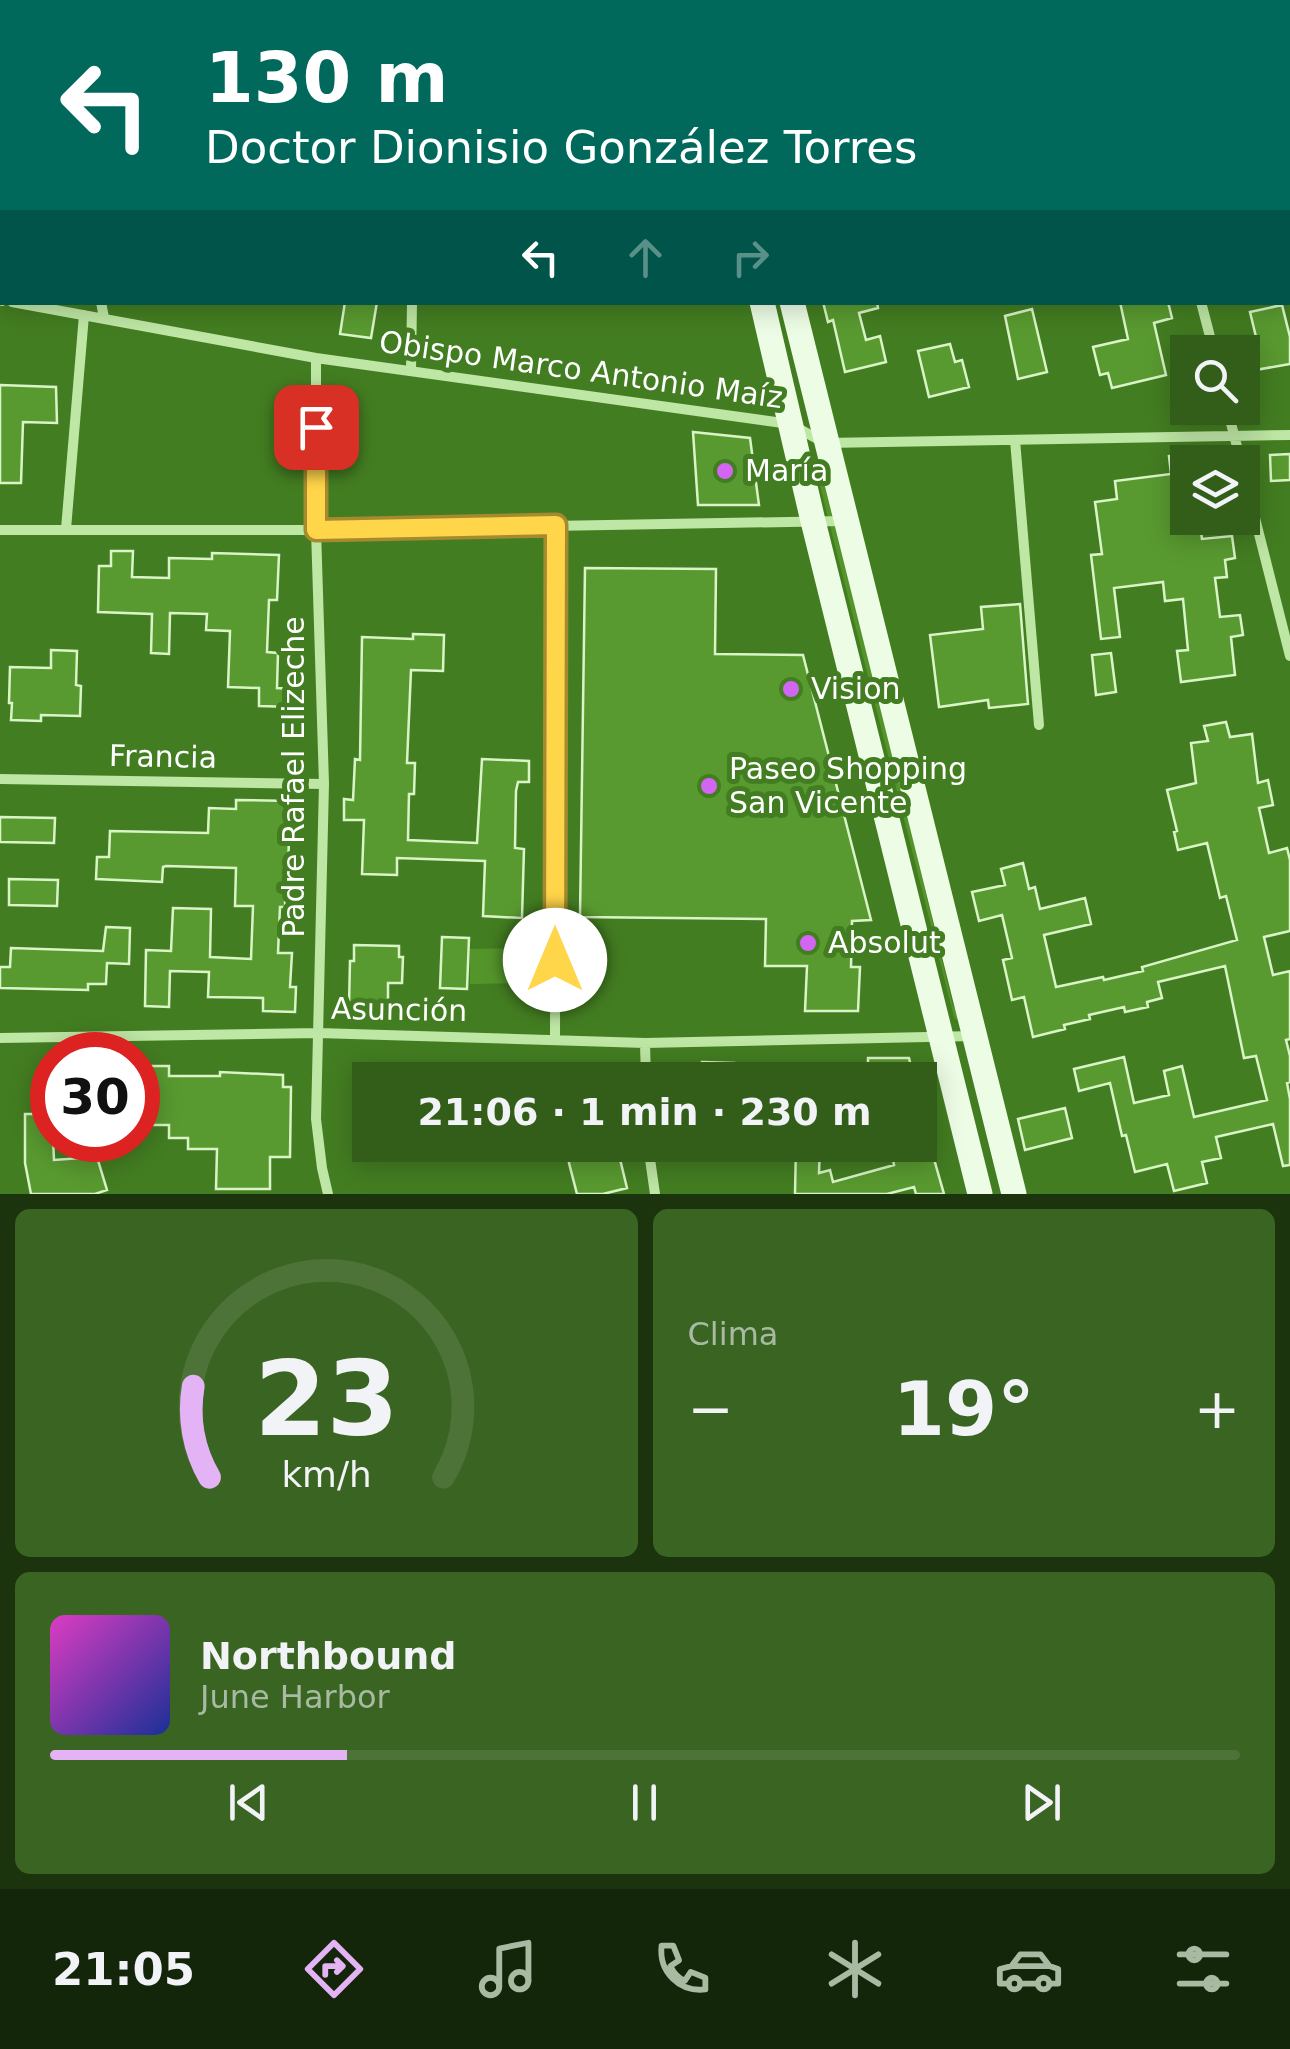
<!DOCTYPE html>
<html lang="es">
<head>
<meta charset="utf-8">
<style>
  body { margin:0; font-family:"DejaVu Sans",sans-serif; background:#3a6422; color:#f1f3f6; height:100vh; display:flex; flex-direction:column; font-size:38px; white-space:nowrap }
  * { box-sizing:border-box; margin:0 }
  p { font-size:32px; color:#a8baa2 }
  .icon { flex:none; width:55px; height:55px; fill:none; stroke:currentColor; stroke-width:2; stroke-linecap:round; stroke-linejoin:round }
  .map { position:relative; height:1194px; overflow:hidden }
  .drawer { display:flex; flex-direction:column; gap:15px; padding:15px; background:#1c340e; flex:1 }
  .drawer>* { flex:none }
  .top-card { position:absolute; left:0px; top:0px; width:1290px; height:305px; box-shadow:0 5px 25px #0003; background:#00695c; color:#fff; overflow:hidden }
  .controls { position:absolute; left:1170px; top:335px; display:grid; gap:20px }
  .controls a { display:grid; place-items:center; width:90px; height:90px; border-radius:0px; background:#325e19; box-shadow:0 5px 25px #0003; font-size:50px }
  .speed { position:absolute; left:30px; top:1032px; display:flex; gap:20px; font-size:50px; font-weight:700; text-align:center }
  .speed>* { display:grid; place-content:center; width:130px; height:130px; border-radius:50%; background:#325e19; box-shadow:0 5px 25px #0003; line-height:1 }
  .speed .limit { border:15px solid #d22; background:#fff; color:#111 }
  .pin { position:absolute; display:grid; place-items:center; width:85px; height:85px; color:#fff; margin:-42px; border-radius:20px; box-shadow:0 5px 15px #0006 }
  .me { position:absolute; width:110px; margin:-55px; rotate:0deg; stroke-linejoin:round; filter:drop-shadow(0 0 8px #0008) }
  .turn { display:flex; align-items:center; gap:35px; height:210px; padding:0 40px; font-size:45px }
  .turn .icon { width:130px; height:130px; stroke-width:2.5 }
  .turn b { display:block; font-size:70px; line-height:85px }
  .lanes { display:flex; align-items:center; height:95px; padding:0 40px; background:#0003; justify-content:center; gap:50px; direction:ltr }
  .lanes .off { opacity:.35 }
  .big { font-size:75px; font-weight:800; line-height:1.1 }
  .drawer .widget { flex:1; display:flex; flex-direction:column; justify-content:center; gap:15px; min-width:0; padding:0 35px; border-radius:15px; background:#3a6422 }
  .drawer .dial { align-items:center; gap:0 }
  .dial svg { height:260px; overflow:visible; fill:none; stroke:#4d7338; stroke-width:7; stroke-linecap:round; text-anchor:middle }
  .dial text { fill:#f1f3f6; stroke:none }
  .song { display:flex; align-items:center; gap:30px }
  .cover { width:120px; height:120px; border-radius:15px; background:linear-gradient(135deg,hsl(310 70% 55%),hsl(230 70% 35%)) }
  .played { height:10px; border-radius:5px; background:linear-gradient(90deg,#e4b3f5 25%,#4d7338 25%) }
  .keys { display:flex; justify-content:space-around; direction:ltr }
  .heat { display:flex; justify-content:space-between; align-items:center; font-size:55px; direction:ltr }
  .drawer .tiles { flex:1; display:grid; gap:15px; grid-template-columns:1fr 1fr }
  .widget:last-child { grid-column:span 2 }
  .trip { position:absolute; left:352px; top:1062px; width:585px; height:100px; border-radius:0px; background:#325e19; box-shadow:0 5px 25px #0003; font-weight:800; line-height:100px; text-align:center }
  .dock { display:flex; height:160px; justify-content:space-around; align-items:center; background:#14260a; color:#a8baa2 }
  .dock .icon { width:70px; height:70px }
  .dock .selected { color:#e4b3f5 }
  .dock b { font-size:45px; color:#f1f3f6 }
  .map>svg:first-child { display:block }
  .green { fill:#54952b }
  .building { fill:#599a30; stroke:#d9f5c7; stroke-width:2.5 }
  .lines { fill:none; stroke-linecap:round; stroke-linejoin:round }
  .street { stroke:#bee6a4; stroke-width:10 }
  .primary { stroke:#edfde5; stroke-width:25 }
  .route-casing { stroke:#a68a30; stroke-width:25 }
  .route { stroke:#ffd54a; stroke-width:18 }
  .poi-dot { fill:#d365f3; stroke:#437d21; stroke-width:4 }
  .labels { text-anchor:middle; stroke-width:10; stroke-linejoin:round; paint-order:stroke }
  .street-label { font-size:30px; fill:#fff; stroke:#437d21 }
  .poi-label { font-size:30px; fill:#fff; stroke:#437d21; text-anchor:start }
</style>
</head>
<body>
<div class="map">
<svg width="1290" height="1194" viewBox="0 0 1290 1194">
  <rect width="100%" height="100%" fill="#437d21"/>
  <path class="green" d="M819,457L822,461L953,1006L961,1015L957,1020L954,1017L814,462Z
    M525,948L526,983L470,984V949Z"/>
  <path class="building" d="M345,302H377L371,338L340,334Z
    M823,302H877L878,308L859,313L866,340L880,336L886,362L845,372L833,320L828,322Z
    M1120,302H1168L1172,318L1154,323L1166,375L1112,388L1108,373L1100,375L1093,347L1128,339Z
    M1282,305L1290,337V364L1244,372L1242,352H1240L1238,346L1257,341L1250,312Z
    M1032,309L1047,372L1018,379L1005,316Z
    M950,344L955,362L962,360L969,387L929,397L918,351Z
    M0,385L56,387L57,423L23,422L21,483H0Z
    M693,432L750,438L759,505H698Z
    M1188,454V518H1199L1202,539L1232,536L1235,558L1225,560L1227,577L1215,578L1220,617L1240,615L1243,635L1231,637L1235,675L1181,682L1177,651L1188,650L1183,599L1165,601L1163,582L1114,588L1120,637L1101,639L1091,555L1102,554L1095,502L1117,499L1115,481L1171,474L1169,456Z
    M1290,454V480L1271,481L1270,455Z
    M111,551H133L132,577L169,578V558L212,559V553L279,555L277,600H269L267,652L278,653L277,688L294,689L293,707L259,706V688L228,687L230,631L206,630L207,614L170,613L169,654L151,653L152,614L98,612L99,566H111Z
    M585,568L716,569L715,654L803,655L871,920L852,921L851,967H860L858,1011H805L807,966H765L766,919L580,917Z
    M1020,604L1028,704L989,708L988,700L939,707L930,635L983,629L981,607Z
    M413,634L444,635L443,671L411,670L407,763H415L414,794H409L408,840L477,843L482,759L529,761V782H518L516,791L515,848L524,849L522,918L483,916L485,861L397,858V875L362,874L364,820H344V799L353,800L355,759L360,760L362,637L413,639Z
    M51,650L77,651L76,685L81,686L80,716L41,715V721L11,720L12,703H9L10,667L51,668Z
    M1111,653L1116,692L1096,695L1092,655Z
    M1226,722L1230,737L1252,734L1258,783L1268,780L1273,805L1259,808L1269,853L1287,848L1290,860V931L1264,937L1273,975L1290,971V1039L1286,1040L1290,1056V1082L1287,1083L1290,1099V1165L1283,1166L1273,1124L1216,1137L1221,1158L1202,1162L1207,1183L1174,1191L1167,1164L1135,1172L1126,1135L1122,1136L1110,1083L1079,1091L1074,1069L1124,1057L1134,1103L1169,1095L1164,1071L1182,1066L1194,1117L1267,1100L1256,1056L1244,1058L1225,966L1158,982L1162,998L1147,1002L1148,1007L1125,1012L1124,1007L1089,1015L1090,1019L1064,1025L1065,1029L1033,1037L1024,997L1012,1000L1003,960L1012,958L1002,915L979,921L972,892L1005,885L1001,869L1023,863L1029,889L1035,887L1040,909L1085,898L1091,924L1044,935L1056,987L1103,977L1104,980L1143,971L1142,967L1237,940L1226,896L1220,898L1207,843L1178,850L1174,832L1177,831L1167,790L1196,783L1191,743L1208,741L1204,726Z
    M236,800L290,801L288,873H286L285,907H280L278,953H292L290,987H296L295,1012L263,1011V998L208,997L209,972L170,971L169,1007L145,1006L146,950L171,951L173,908L211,909L210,957L251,959L253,906H235L236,868L166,866L163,867L162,882L96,879L97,857H109L110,831L208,833L209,808L236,809Z
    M0,817L55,818L54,843L0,842Z
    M9,879L58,880L57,906L9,905Z
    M106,927L130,928L129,964L107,963L106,984H88V990L0,988V967H10L11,948L103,951Z
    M442,937L469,938L467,989L440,988Z
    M354,945L399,946V957H403L402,983H388V1006L349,1005L350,961H354Z
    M868,1058H909L914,1080H868Z
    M702,1062L734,1063L733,1080H701Z
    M138,1066H169V1076H220V1072L283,1075V1087H291L290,1157H270V1189H216L217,1149H188V1138H169V1125H138Z
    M1065,1108L1072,1138L1025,1150L1018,1119Z
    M25,1114H52L54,1160L96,1157H89V1140H113V1157H97L107,1190L95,1194H31L25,1163Z
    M569,1145H620V1159L627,1188L603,1194H577L569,1163Z
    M796,1145H820L819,1173L830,1170L833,1182L894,1165L890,1145H930L944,1194H916L914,1187L887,1194H795Z"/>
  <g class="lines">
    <path class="street" d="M41,0V2
      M352,0L353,2
      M1125,0V2
      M1201,2L1210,0
      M0,300L2,301
      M12,302L316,358L790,424L825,443L1290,435
      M101,302L104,318
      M1201,302L1214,352
      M316,358V530L324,784L316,1119L322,1168L328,1194
      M411,371L412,302
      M1227,408L1241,462
      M1015,440L1039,725
      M1242,467L1290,656
      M66,529L84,315
      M0,530H316L844,521
      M0,779L324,784
      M0,1038L318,1033L645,1043L975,1036
      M555,1040L556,525
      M645,1043L646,1080
      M648,1145L655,1194"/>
    <path class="primary" d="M692,0V2
      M720,0V2
      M762,302L813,521L980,1194
      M792,302L1014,1194"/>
  </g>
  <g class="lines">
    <defs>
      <path id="route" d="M316,427V530L556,525L555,960"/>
    </defs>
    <use href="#route" class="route-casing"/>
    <use href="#route" class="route"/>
  </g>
  <g class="poi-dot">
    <circle cx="725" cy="471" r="10"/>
    <circle cx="791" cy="689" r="10"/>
    <circle cx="709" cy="786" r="10"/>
    <circle cx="808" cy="943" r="10"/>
  </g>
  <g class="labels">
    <g class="street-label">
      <text transform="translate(581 370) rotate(8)" y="10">Obispo Marco Antonio Maíz</text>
      <text transform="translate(163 757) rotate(1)" y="10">Francia</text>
      <text transform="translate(294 777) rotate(-90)" y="10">Padre Rafael Elizeche</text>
      <text transform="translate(399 1010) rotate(1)" y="10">Asunción</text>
    </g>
    <g class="poi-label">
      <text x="745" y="481">María</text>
      <text x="811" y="699">Vision</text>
      <text x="729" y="779">Paseo Shopping<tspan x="729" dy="34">San Vicente</tspan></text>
      <text x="828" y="953">Absolut</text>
    </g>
  </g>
</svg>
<div class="controls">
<a><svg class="icon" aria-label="search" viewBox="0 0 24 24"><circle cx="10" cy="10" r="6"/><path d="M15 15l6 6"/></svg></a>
<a><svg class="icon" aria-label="layers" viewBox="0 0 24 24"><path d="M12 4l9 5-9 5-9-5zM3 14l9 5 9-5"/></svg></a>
</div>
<div class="speed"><div class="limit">30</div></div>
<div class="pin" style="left:316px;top:427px;background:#d93025"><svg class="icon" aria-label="arrive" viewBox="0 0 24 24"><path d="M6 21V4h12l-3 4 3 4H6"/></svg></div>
<svg class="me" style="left:555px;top:960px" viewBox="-20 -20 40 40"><circle r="19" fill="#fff"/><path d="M0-13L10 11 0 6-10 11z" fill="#ffd54a"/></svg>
<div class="trip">21:06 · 1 min · 230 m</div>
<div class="top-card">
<div class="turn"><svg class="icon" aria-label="left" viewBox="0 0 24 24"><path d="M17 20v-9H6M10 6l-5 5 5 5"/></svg><div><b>130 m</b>Doctor Dionisio González Torres</div></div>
<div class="lanes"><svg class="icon" aria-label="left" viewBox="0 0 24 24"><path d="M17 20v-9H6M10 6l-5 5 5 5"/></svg><svg class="icon off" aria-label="ahead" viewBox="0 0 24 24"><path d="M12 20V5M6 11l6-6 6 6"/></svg><svg class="icon off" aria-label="right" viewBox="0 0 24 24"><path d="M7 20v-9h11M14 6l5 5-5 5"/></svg></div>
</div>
</div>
<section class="drawer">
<div class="tiles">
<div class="widget dial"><svg viewBox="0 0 100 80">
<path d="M14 69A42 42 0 1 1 86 69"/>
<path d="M14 69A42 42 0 0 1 9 41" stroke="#e4b3f5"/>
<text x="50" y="56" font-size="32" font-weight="700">23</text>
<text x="50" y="72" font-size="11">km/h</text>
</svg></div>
<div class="widget"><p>Clima</p>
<div class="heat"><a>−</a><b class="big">19°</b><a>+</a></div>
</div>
<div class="widget">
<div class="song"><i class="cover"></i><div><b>Northbound</b><p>June Harbor</p></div></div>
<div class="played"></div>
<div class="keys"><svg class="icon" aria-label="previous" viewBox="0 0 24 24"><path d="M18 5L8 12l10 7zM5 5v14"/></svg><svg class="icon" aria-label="pause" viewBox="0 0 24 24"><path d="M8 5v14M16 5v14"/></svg><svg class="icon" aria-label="next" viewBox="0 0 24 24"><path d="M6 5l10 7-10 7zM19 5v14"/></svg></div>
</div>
</div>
</section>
<nav class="dock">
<b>21:05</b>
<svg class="icon selected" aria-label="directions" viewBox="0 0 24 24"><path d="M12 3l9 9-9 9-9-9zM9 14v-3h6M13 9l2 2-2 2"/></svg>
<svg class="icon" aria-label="music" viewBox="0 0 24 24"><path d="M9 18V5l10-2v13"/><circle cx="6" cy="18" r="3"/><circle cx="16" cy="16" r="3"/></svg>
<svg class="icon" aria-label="phone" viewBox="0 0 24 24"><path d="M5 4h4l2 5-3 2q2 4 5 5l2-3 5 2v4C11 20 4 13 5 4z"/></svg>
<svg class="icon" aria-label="climate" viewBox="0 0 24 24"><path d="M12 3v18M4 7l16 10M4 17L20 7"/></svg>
<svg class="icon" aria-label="car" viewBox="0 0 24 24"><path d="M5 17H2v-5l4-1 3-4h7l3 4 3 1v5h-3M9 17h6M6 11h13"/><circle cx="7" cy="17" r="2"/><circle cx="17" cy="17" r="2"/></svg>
<svg class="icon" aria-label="filters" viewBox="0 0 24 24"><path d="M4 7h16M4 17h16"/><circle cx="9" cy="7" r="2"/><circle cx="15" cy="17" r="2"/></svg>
</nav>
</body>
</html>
